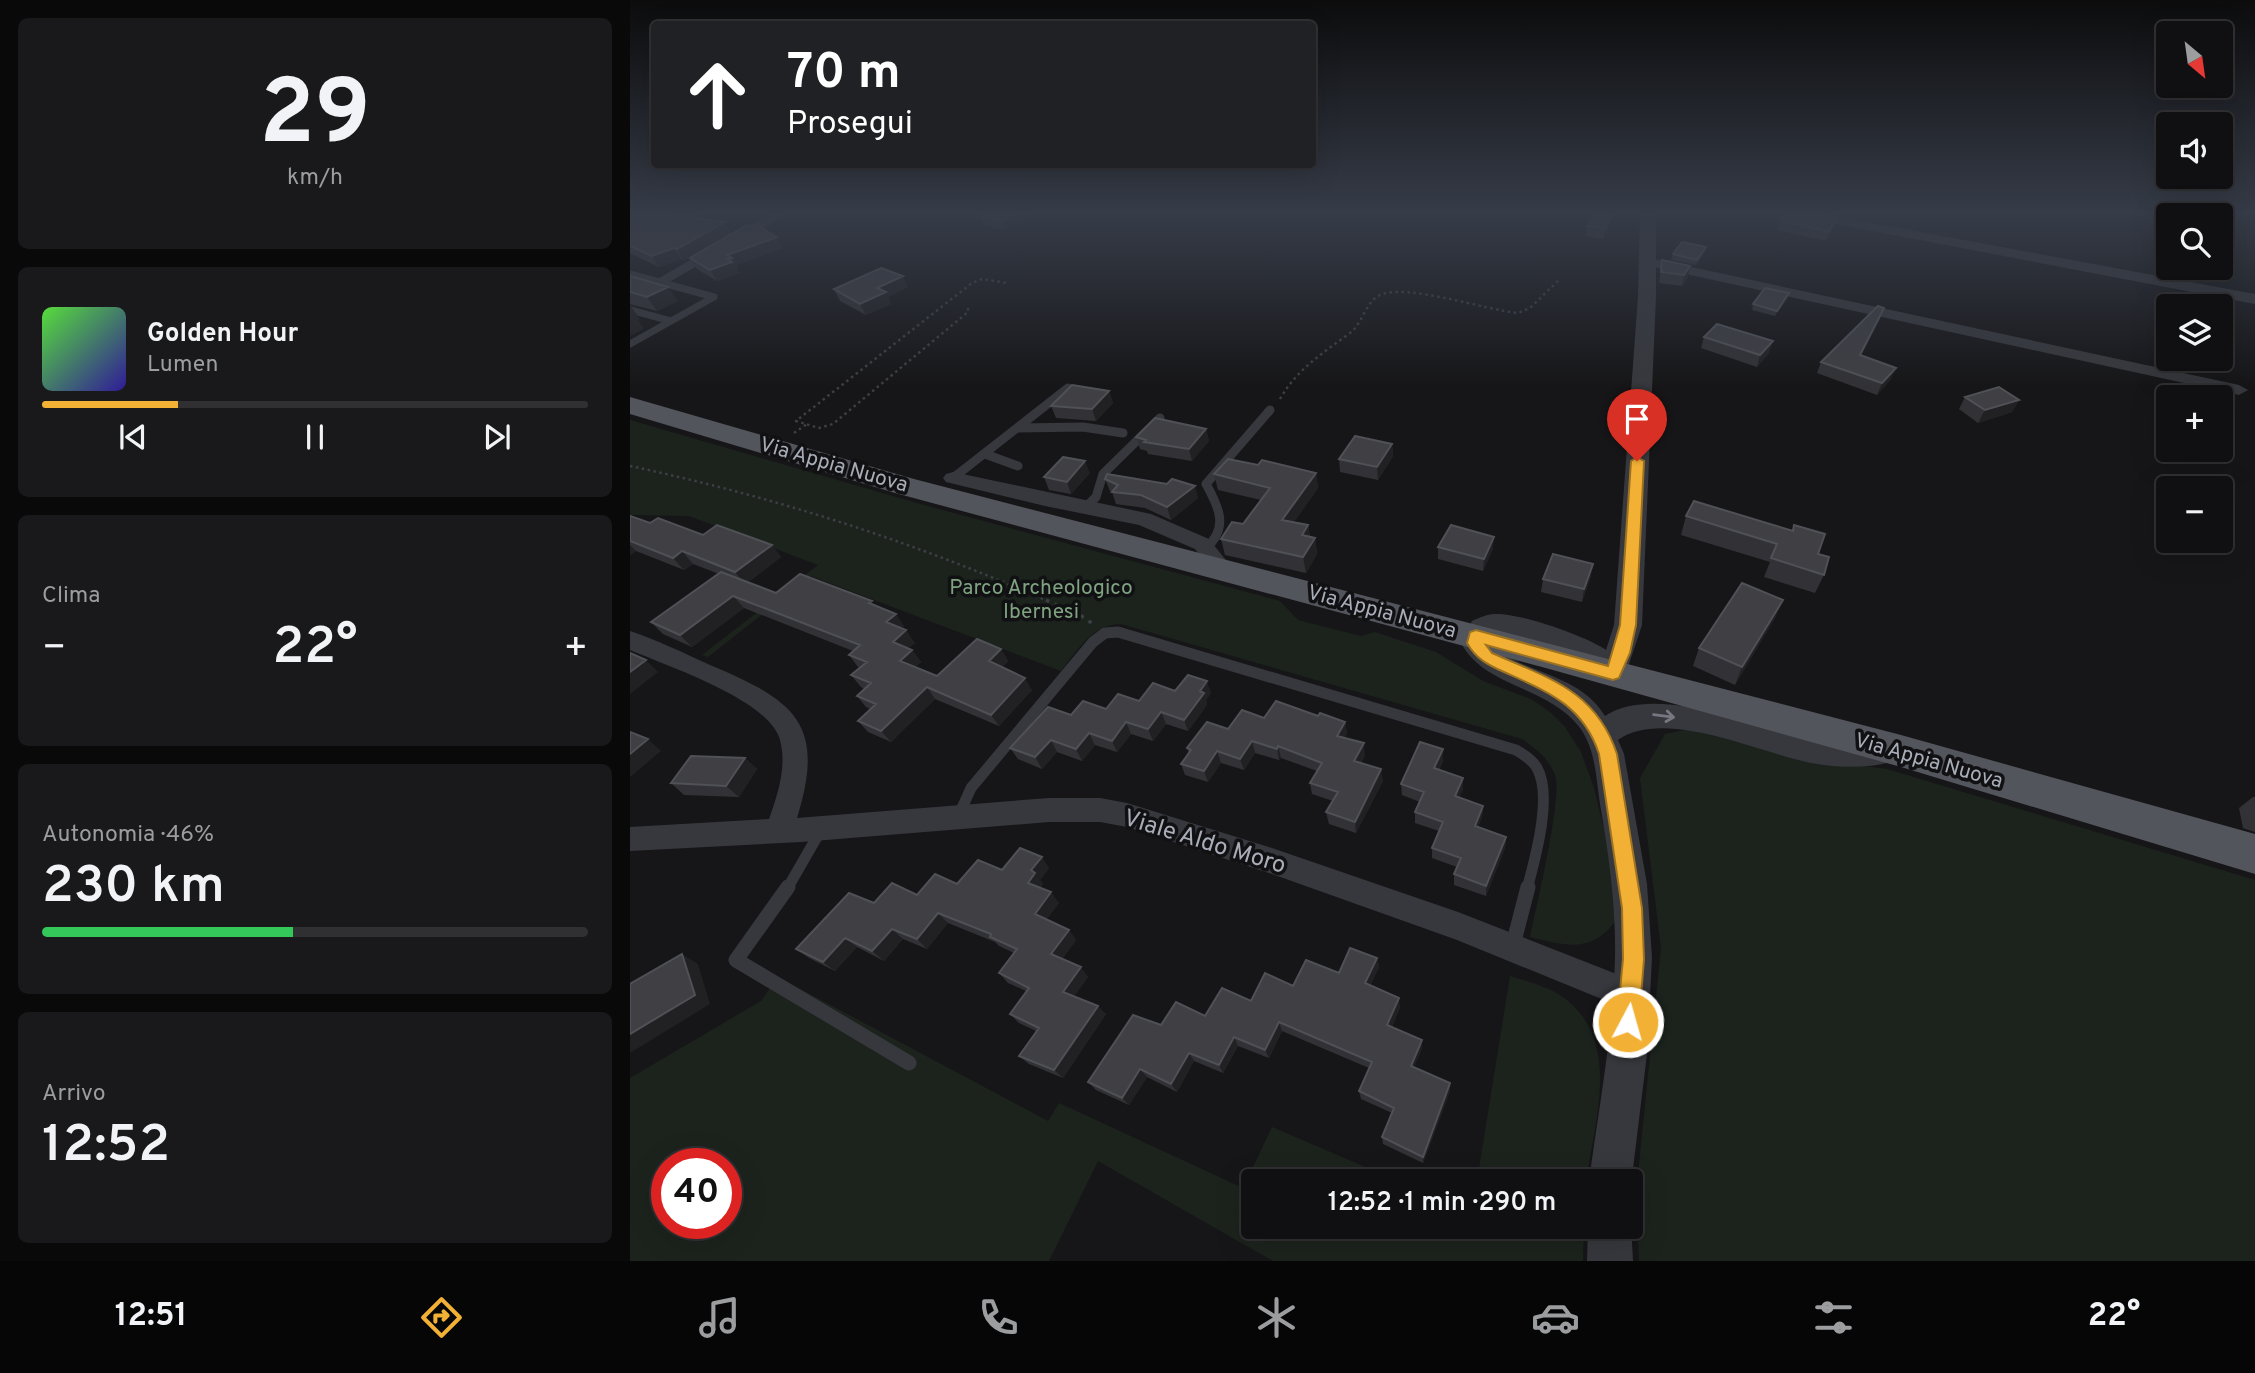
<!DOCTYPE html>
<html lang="it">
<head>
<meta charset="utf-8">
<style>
  body { margin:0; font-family:Overpass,sans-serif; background:#19191b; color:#f1f3f6; height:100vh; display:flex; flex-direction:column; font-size:26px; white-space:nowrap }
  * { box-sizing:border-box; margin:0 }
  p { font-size:23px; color:#9c9d9f }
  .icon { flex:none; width:38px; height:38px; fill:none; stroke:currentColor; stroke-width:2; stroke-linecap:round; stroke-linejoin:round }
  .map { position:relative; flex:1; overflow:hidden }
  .details { display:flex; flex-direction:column; gap:18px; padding:18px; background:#09090a; width:630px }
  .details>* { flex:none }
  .banner { position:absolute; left:21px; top:21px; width:665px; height:147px; border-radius:7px; box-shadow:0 7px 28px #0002,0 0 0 2px #303032; background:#202124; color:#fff; overflow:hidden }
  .needle { width:46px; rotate:151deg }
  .tools { position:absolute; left:1526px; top:21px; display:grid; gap:14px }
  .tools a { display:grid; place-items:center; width:77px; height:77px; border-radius:7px; background:#101012; box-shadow:0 7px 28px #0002,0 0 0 2px #303032; font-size:35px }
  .speed { position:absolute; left:21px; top:1148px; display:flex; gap:14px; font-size:35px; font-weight:700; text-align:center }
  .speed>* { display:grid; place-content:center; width:91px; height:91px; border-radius:50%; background:#101012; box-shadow:0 7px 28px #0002,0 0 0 2px #303032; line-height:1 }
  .speed .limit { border:10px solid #d22; background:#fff; color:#111 }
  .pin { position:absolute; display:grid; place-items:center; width:60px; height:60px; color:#fff; margin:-72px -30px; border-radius:50% 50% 50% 0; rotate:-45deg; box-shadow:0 0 7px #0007 }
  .pin .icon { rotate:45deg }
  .me { position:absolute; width:77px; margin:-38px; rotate:6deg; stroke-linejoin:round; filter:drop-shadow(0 0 5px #0008) }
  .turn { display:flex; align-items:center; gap:24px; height:147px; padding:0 21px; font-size:32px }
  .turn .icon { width:91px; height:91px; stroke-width:2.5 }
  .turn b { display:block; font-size:49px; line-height:60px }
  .big { font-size:52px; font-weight:600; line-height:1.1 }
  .details .card { flex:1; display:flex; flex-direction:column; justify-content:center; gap:10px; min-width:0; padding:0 24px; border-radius:10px; background:#19191b }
  .details .dial { align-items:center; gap:0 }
  .dial b { font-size:91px; line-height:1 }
  .song { display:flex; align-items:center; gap:21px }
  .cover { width:84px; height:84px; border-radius:10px; background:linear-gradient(135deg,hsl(110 70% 55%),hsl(250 70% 35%)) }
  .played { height:7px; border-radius:4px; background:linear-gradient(90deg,#f2b134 25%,#303032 25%) }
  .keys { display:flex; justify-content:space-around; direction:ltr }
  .heat { display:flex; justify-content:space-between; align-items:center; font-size:38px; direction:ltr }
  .charge { height:10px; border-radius:5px; background:linear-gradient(90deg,#34c759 46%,#303032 0) }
  .trip { position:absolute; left:611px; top:1169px; width:402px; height:70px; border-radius:7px; background:#101012; box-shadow:0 7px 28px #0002,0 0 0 2px #303032; font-weight:600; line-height:70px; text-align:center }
  .tabs { display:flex; height:112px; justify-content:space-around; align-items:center; background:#060607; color:#9c9d9f }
  .tabs .icon { width:49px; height:49px }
  .tabs .current { color:#f2b134 }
  .tabs b { font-size:32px; color:#f1f3f6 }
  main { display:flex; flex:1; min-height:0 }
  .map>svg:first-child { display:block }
  .green { fill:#1c231d; fill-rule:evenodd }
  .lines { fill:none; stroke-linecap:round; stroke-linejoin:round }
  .path-far1 { stroke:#3d3f44; stroke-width:2.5; stroke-dasharray:2.5 3.5; stroke-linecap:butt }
  .path { stroke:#3d3f44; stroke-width:3.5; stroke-dasharray:3.5 6; stroke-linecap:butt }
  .service-far3 { stroke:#37383d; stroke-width:7 }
  .service-far2 { stroke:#37383d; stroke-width:9 }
  .service-far1 { stroke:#37383d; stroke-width:11 }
  .service { stroke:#37383d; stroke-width:15 }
  .minor { fill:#37383d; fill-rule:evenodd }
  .tertiary { fill:#37383d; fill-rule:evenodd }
  .primary { fill:#53555c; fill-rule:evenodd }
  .wall { fill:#323236 }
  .shaded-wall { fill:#212124 }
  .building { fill:#3f3f44; stroke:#4f5156; stroke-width:2 }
  .oneway { stroke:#757881 }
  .route { fill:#f2b134; stroke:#9d7322; stroke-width:2 }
  .labels { text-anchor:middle; stroke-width:7; stroke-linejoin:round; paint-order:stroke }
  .street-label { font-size:21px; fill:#a8adb8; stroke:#111113 }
  .park-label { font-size:21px; fill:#7fa381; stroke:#111113 }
  .near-street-label { font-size:24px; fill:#a8adb8; stroke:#111113 }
</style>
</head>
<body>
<main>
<section class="details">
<div class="card dial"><b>29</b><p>km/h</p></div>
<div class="card">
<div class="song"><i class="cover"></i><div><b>Golden Hour</b><p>Lumen</p></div></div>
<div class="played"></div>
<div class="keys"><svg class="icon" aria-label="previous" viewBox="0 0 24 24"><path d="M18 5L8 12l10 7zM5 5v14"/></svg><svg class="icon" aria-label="pause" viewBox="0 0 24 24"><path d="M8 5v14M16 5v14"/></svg><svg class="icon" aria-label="next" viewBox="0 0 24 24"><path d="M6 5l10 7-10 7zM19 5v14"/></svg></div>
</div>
<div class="card"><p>Clima</p>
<div class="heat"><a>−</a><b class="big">22°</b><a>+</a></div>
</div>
<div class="card"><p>Autonomia · 46%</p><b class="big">230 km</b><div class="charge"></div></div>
<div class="card"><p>Arrivo</p><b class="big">12:52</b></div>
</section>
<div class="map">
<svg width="1625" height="1261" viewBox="0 0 1625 1261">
  <rect width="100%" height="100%" fill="#161618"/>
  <path class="green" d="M0,420L294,505L650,601L668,620L731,636L745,632L806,652L853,681L901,699L920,712L935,727L951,752L964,788L997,923H984C960,954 934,945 900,937C906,908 933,796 925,775C918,757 907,750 892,739L491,624C462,624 448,650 431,671L181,576L78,657L72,655L188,565L59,516L0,515Z
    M1059,729L1165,757L1257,769L1625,880V1261H1009L1006,1194L1031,948L1010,778L1035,734Z
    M880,976C896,981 916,986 930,995C993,1037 965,1120 956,1181H847Z
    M148,977L418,1121L429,1103L613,1188L642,1127L768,1181H623V1227H954L953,1261H643L468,1161L419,1261H0V1078L131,1001ZM37,1164H96V1223H37Z"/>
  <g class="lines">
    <path class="path-far1" d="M338,308V312L203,424L189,428L166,421L342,283L352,279L377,283
      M650,399C667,369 693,353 720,333C733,323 735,302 750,295C776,283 856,310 888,313L900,308L929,280
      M164,433L177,424
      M0,466C145,497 284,542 420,602"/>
    <path class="path" d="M416,600L450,615L463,624"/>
    <path class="service-far3" d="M0,274L84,297L0,344
      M0,310L41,321"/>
    <path class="service-far2" d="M388,428L453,427L493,433
      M355,454L388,466
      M323,478L438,388
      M456,507L466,497L473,474L530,418
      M576,548C599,528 589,507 576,484L640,410"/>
    <path class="service-far1" d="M328,817L341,788L463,642L475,633L488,632L886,750C894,755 903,760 907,768C923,796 905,859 897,889
      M157,889L191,830"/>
    <path class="service" d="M158,887L106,960L279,1063
      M883,945L898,887"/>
    <path class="minor" d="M48,211H81L74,215L0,225V217Z
      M145,211H161L36,284L31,285L24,281Z
      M1152,211H1178L1625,294V304L1159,215Z
      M1426,211H1446L1439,215Z
      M1015,257L1609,385L1618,390L1609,395L1010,264L1008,261Z
      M323,472L521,514L579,539L603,569L600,574L592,576L584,574L565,549L509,525L415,506L316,482L313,478L316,474Z
      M0,631C27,640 54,653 80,665C163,700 197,722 167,818L419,798H470L497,803L642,848L828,912L1012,984L1017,995L1012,1006L1001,1011L827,940L642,874L497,827L470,822H419L171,842L0,851V827L139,819C148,794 157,766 150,740C140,700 37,666 0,650Z"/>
    <path class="tertiary" d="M1010,211H1026V296L1012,625L993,682C986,684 980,687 972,682C965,677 960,668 952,663C929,648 890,633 863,635L859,642C891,675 947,671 975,716C1024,683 1127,726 1180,737C1205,741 1231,739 1256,738L1267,742L1272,751L1267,760C1242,769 1207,768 1181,763C1130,753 1034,707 988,740L994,754L1017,884L1022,958L1017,1054L1001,1185V1181H959C969,1107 983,1033 985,958C986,906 979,856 970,804C966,779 966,750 950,728C919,686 855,688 831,643L842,621C849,618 857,614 864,614C888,612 956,636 976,650L984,625L1008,296Z
      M1001,1223L1003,1261H957L958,1227H1001Z"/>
    <path class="primary" d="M0,397L284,479L1271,735L1625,834V874L1271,767L912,667L265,493L0,414Z"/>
  </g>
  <path class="wall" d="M358,211H409L375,230L354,226L351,216Z
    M966,211H988L973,239L956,236L957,226Z
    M0,215L101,233L54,261L51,259L29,267L0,253Z
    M1150,220L1203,226L1196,241L1147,230Z
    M1076,247L1075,252L1066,265L1041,260L1043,254Z
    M153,248L106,265L108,269L107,270L109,273L87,281L67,269L60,258Z
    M1032,260L1058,277L1052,286L1029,283Z
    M0,276L48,301L27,311L0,304Z
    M278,287L258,297L261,304L236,315L210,301L204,289Z
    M1157,299L1145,316L1122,310L1123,304Z
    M1250,319L1231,355L1261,379L1247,395L1187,373L1191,362Z
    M1074,337L1139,353L1127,367L1071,348Z
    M479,391L483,403L466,421L426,418L421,406Z
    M1335,397L1389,400L1382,412L1348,423L1329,409Z
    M576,429L579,441L562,461L518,454L517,451L510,449L506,437Z
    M762,444L763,456L748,480L710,472L709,459Z
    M628,465L686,473L688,488L664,522L678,525L680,537L685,538L687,554L676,573L595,555L591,539L613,524L631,500L588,490L584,474Z
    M460,473L441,494L419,490L414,477Z
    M475,479L568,498L541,520L515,508L486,504L482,492L480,491Z
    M0,516L20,523L73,535L142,545L151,557L118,582L146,593L246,606L274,626L271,629L285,643L278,648L282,650L291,662L285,667L307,676L371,649L378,661L372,667L402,690L369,726L305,699L261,742L238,732L228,721L240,709L236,707L227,696L234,689L231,687L221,675L230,668L228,667L219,655L223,651L114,608L62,647L33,634L21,622L89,574L63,564L54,570L6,551L0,555Z
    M1056,516L1162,531L1188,554L1194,575L1185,593L1134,577L1140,562L1051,535Z
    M808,547L863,549L853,571L808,559Z
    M961,576L952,602L911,592L913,579Z
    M1153,600L1145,618L1105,685L1063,666L1069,648Z
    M545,691L581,693L576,700L577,705L558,731L536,724L523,741L501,734L487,752L465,745L452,761L427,752L412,769L388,759L380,748L441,715L476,709Z
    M688,716L715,722L717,734L714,738L735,755L731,763L753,781L726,833L699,824L696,812L703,801L682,794L680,783L687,771L651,758L649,760L625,753L614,770L591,763L578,782L555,775L551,764L559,753L557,748L598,729Z
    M813,749V761L809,770L833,789L829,798L853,806L852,817L848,827L876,837L875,848L856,896L824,885V874L827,867L802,858V848L809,831L785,823V812L790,802L772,795L771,784Z
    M115,758L127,769L109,797L54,795L41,783Z
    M1623,797H1625V832L1613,828L1609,808Z
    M419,868L410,880L413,884L410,888L429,903L416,920L439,930L446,940L432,959L458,977L444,996L476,1014L433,1078L399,1064L389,1056L406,1031L389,1023L380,1014L396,991L378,983L369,973L384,953L369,946L365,942L318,923L297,949L273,939L254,961L227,947L205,971L179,958L166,949L244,903L287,895L327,884L372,870Z
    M747,958L749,967L740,986L770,1007L762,1027L792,1040V1048L784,1067L820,1091L793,1163L753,1144L752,1137L762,1113L731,1099L729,1091L739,1068L652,1031L639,1058L608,1046L593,1073L564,1061L547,1092L517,1077L499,1105L466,1090L458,1082L531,1025L575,1016L663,986L709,973Z"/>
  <path class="shaded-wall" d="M0,211H19L0,215Z
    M390,211H409L375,230L371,221Z
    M984,211H988L973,239L975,229Z
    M1206,217L1203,226L1196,241L1199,232Z
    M95,222L101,233L54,261L47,249Z
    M147,237L153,248L106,265L108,269L107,270L109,273L87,281L80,270L97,255Z
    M1076,247L1075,252L1066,265L1067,260Z
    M44,248L51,259L29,267L22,256Z
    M1060,266L1058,277L1052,286L1054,275Z
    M273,276L278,287L258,297L261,304L236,315L230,304L247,288Z
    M38,287L48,301L27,311L17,297Z
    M1159,293L1157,299L1145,316L1147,311Z
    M0,305L10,319L8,320L14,329L0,336Z
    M1254,308L1250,319L1225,366L1230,355Z
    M1143,341L1139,353L1127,367L1130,355Z
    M1266,368L1261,379L1247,395L1252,383Z
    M479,391L483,403L466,421L462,409Z
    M1389,400L1382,412L1348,423L1355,410Z
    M576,429L579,441L562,461L559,449Z
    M762,444L763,456L748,480L747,467Z
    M455,461L460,473L441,494L437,482Z
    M686,473L688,488L655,535L652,520Z
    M565,486L568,498L541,520L537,507Z
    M678,525L680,541L672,535Z
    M864,537L863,549L853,571L854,559Z
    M685,538L687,554L676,573L673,557Z
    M0,545L6,551L0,555Z
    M142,545L151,557L115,584L105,572Z
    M52,551L63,564L54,570L43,558Z
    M963,564L961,576L952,602L954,589Z
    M103,596L114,608L62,647L50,635Z
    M1153,600L1145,618L1105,685L1112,667Z
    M266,614L274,626L265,635L256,622Z
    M276,630L285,643L271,654L263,642Z
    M371,649L378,661L366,673L359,661Z
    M282,650L291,662L279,673L270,661Z
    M16,660L28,672L0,694V672Z
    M395,678L402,690L369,726L361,715Z
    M577,681L581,693L576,700L577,705L558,731L554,720L570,691Z
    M297,687L305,699L261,742L251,731Z
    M531,712L536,724L523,741L518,729Z
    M496,722L501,734L487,752L482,741Z
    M715,722L717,734L709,748L707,736Z
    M459,733L465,745L452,761L446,749Z
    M18,739L31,751L0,777V754Z
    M421,740L427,752L412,769L405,757Z
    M622,741L625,753L614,770L610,759Z
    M734,743L735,755L725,772L724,761Z
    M648,746L651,758L649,760L647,749Z
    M813,749V761L804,779V768Z
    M587,751L591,763L578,782L574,771Z
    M115,758L127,769L109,797L96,786Z
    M751,769L753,781L726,833L725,822Z
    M833,778V789L825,808V796Z
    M853,806L852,817L844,837L845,826Z
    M876,837L875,848L856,896V886Z
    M412,857L419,868L410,880L413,884L405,893L398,883L401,870Z
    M421,892L429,903L413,924L405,914Z
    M308,913L318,923L297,949L287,939Z
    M262,929L273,939L254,961L242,951Z
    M439,930L446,940L429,963L421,954Z
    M215,938L227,947L205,971L193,962Z
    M52,954L68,964L80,1004L0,1053V1034Z
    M747,958L749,967L737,993L735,983Z
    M451,967L458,977L441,1001L433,992Z
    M769,998L770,1007L759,1034L757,1025Z
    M468,1006L476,1014L433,1078L424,1070Z
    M649,1022L652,1031L639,1058L635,1050Z
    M604,1037L608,1046L593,1073L589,1065Z
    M792,1040V1048L782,1073L781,1066Z
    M559,1053L564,1061L547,1092L541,1084Z
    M510,1069L517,1077L499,1105L492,1098Z
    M820,1083V1091L793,1163V1157Z"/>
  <path class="building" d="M358,211H390L371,221L351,216Z
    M966,211H984L975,229L957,226Z
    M1157,211H1174L1206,217L1199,232L1150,220Z
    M19,213L95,222L47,249L44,248L22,256L0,246V215Z
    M117,225L128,226L147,237L97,255L102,258L98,259L102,262L80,270L60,258Z
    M1052,242L1076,247L1067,260L1043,254Z
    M1032,260L1060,266L1054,275L1031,272Z
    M251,268L273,276L247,288L256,292L230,304L204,289Z
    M0,276L38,287L17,297L0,292Z
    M1135,288L1159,293L1147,311L1123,304Z
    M1248,306L1254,308L1230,355L1266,368L1252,383L1191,362Z
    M1087,324L1143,341L1130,355L1074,337Z
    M442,385L479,391L462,409L421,406Z
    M1369,387L1389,400L1355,410L1335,397Z
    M525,418L576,429L559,449L514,442L516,440L506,437Z
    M725,436L762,444L747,467L709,459Z
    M433,457L455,461L437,482L414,477Z
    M598,459L628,465L632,460L686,473L652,520L678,525L672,535L685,538L673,557L591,539L602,522L613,524L640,488L584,474Z
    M477,474L537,484L542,479L565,486L537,507L511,495L482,492L488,485L475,479Z
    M1064,501L1163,531L1164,525L1195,534L1188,554L1199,557L1194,575L1141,558L1147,544L1056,516Z
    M0,516L20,523L28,518L73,535L87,525L142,545L105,572L52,551L43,558L0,541Z
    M821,525L864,537L854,559L808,547Z
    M923,554L963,564L954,589L913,579Z
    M91,572L146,593L170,574L242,601L239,603L266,614L256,622L276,630L263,642L282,650L270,661L307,676L347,639L371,649L359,661L395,678L361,715L297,687L251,731L228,721L246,704L227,696L241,683L221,675L237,662L219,655L230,645L103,596L50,635L21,622Z
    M1112,583L1153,600L1112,667L1069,648Z
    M0,653L16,660L0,672Z
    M558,675L577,681L570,691L574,693L554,720L531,712L518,729L496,722L482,741L459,733L446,749L421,740L405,757L380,748L418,707L441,715L453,701L476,709L488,694L509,701L523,683L545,691Z
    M646,701L688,716L690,713L715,722L707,736L734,743L724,761L751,769L725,822L696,812L708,792L680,783L692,763L648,746L647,749L622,741L610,759L587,751L574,771L551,764L561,750L557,748L577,722L598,729L612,710L634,718Z
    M0,732L18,739L0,754Z
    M790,742L813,749L804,768L833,778L825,796L853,806L845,826L876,837L856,886L824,874L831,858L802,848L813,822L785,812L794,792L771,784Z
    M61,756L115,758L96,786L41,783Z
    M390,848L412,857L401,870L405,873L398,883L421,892L405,914L439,930L421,954L451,967L433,992L468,1006L424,1070L389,1056L409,1028L380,1014L399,988L369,973L387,949L360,937L361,934L308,913L287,939L262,929L242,951L215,938L193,962L166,949L219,893L244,903L262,883L287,895L305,874L327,884L348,860L372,870Z
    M720,948L747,958L735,983L769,998L757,1025L792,1040L781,1066L820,1083L793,1157L752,1137L764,1108L729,1091L742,1062L649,1022L635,1050L604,1037L589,1065L559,1053L541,1084L510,1069L492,1098L458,1082L503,1015L531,1025L546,1002L575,1016L592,988L621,1001L635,973L663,986L676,960L709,973Z
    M52,954L65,995L0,1034V984Z"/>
  <defs><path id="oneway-shaft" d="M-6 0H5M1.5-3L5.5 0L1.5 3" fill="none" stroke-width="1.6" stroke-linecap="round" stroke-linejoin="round" transform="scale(1.75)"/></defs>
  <use class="oneway" href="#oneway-shaft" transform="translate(1034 716) rotate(7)"/>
  <linearGradient id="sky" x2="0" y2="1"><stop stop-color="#0c0c0d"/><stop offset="0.55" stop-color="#363c48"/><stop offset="1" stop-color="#363c48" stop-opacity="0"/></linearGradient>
  <rect width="1625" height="387" fill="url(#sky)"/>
  <path class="route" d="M1007,457L1014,461L1006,625L1000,653L989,678L983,680L856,645L862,653C918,678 966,690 987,754L1012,908L1014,959L1009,1022L1006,1030L998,1033L990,1030L987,1022L993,959L992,908L969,754C953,705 918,692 874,672C858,665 846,659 837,643L840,632L846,630L978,666L990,625L1001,461Z"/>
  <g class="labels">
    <g class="street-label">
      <text transform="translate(204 464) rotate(16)" y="7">Via Appia Nuova</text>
      <text transform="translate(752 611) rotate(15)" y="7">Via Appia Nuova</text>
      <text transform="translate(1299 760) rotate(16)" y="7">Via Appia Nuova</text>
    </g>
    <g class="park-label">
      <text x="411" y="594">Parco Archeologico<tspan x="411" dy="24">Ibernesi</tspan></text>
    </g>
    <g class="near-street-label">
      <text transform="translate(575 841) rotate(17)" y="8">Viale Aldo Moro</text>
    </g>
  </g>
</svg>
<div class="tools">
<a><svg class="needle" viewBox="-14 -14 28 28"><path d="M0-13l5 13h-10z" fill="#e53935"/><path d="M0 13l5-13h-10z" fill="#9c9d9f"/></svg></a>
<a><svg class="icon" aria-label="sound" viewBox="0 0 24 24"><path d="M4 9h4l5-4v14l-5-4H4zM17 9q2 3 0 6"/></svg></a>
<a><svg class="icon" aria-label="search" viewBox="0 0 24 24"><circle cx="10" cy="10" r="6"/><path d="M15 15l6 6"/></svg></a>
<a><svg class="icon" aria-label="layers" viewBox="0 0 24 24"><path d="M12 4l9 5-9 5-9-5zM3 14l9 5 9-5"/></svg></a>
<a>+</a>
<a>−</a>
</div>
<div class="speed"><div class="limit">40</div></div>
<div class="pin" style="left:1007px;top:461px;background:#d93025"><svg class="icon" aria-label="arrive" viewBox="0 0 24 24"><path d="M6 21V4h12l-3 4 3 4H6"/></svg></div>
<svg class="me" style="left:998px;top:1022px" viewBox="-20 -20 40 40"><circle r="17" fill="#f2b134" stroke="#fff" stroke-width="3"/><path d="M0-11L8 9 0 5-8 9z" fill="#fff"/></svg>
<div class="trip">12:52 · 1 min · 290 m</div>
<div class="banner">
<div class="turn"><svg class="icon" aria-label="ahead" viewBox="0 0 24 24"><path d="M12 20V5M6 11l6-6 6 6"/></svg><div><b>70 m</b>Prosegui</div></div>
</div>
</div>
</main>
<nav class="tabs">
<b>12:51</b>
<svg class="icon current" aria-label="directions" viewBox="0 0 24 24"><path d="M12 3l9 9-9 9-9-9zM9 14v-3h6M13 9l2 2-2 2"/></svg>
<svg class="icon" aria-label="music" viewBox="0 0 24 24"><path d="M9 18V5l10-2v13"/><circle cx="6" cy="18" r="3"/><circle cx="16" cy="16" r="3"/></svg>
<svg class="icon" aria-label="phone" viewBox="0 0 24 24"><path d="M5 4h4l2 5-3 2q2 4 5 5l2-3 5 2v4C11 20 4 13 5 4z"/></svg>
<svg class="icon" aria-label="climate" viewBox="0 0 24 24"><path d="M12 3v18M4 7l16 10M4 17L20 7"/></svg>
<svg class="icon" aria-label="car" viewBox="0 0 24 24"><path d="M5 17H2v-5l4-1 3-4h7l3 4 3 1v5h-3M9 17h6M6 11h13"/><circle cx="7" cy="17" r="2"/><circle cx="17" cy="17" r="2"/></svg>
<svg class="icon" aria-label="filters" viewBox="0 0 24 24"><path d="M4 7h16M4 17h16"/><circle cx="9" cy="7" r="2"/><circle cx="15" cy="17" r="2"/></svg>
<b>22°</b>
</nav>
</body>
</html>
